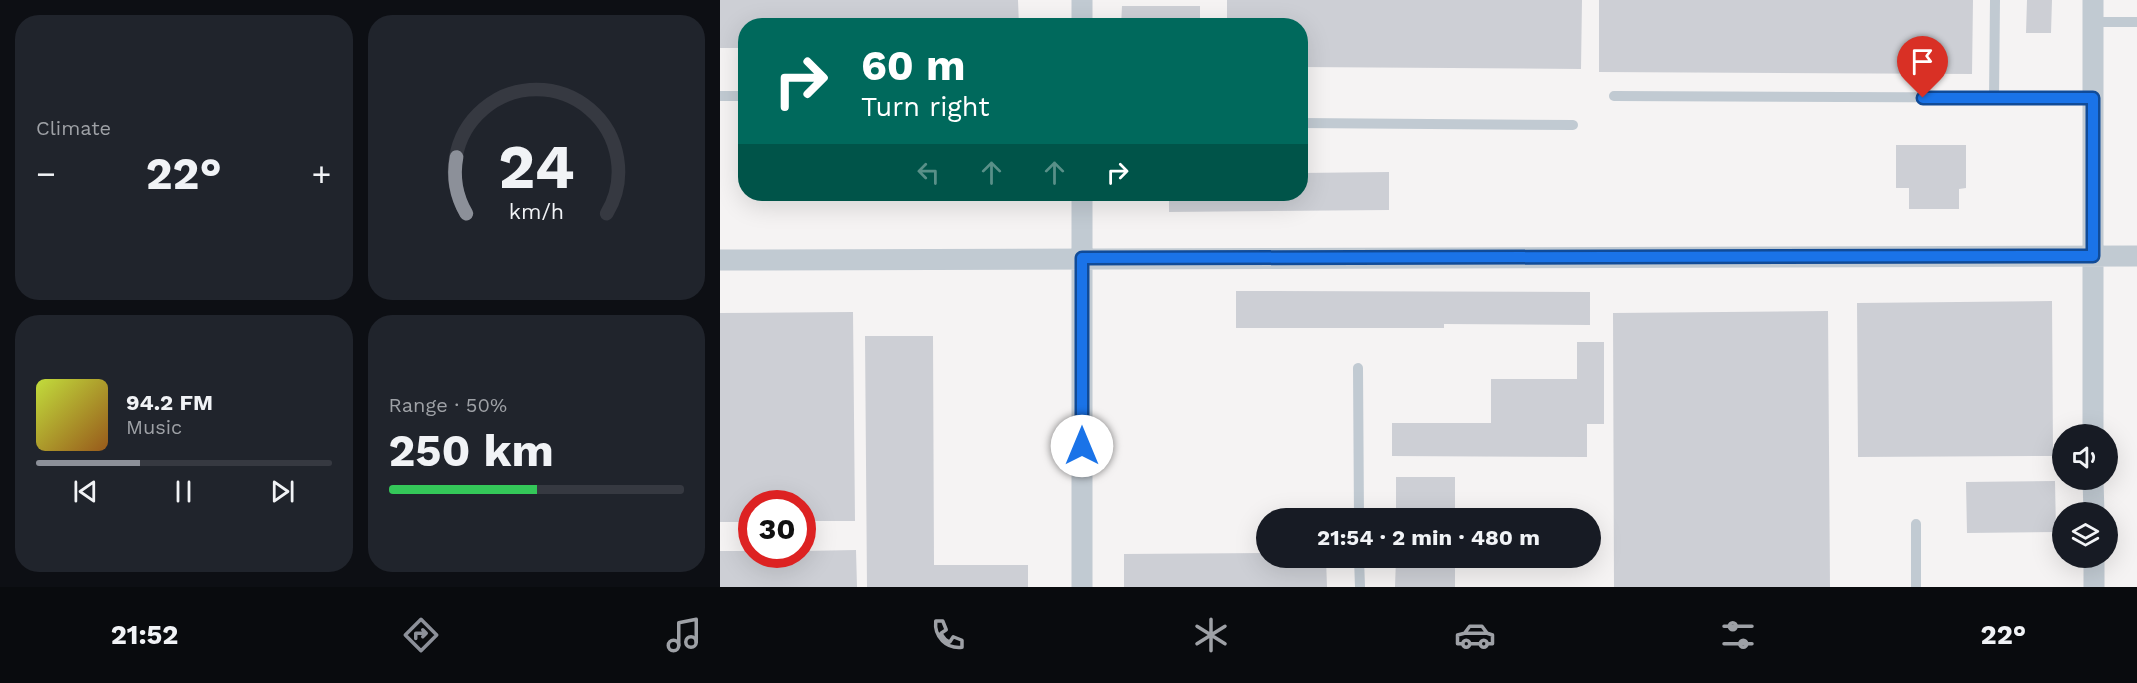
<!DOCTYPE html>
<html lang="en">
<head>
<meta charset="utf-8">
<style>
  body { margin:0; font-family:"Work Sans",sans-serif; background:#20242c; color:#f1f3f6; height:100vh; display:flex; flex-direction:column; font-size:22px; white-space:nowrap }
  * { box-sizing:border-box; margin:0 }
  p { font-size:20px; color:#9ea1a6 }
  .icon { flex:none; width:33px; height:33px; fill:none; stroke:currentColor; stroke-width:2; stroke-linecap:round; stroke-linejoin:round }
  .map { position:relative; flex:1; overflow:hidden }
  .sheet { display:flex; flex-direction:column; gap:15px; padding:15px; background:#0d0f14; width:720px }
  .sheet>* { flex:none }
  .hud { position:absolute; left:18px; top:18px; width:570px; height:183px; border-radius:24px; box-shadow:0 6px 24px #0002; background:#00695c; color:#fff; overflow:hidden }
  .buttons { position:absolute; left:1332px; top:424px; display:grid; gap:12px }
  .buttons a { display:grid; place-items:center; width:66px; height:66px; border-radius:50%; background:#171b24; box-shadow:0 6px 24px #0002; font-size:30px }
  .speed { position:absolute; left:18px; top:490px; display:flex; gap:12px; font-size:30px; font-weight:700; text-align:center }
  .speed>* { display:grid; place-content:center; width:78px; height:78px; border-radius:50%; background:#171b24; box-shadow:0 6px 24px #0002; line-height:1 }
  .speed .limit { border:9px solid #d22; background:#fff; color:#111 }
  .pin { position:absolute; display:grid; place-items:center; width:51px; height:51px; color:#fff; margin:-62px -26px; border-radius:50% 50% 50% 0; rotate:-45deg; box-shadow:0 0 6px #0007 }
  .pin .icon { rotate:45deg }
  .me { position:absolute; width:66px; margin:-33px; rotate:0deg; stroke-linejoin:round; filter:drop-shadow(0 0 4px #0008) }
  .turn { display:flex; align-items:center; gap:21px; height:126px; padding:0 24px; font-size:27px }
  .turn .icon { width:78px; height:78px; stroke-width:2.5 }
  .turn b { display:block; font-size:42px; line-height:51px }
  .lanes { display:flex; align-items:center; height:57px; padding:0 24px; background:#0003; justify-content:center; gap:30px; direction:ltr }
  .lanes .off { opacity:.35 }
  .big { font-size:45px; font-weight:700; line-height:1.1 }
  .sheet .card { flex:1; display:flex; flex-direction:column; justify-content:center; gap:9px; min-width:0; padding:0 21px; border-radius:24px; background:#20242c }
  .sheet .dial { align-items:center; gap:0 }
  .dial svg { height:156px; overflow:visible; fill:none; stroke:#363941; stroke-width:7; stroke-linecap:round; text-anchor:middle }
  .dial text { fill:#f1f3f6; stroke:none }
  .song { display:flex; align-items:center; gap:18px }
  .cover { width:72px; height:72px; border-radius:9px; background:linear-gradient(135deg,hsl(70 70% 55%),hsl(30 70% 35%)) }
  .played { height:6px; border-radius:3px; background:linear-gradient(90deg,#8c9099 35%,#363941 35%) }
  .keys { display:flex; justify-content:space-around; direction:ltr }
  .heat { display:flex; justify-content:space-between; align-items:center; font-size:33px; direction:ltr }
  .charge { height:9px; border-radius:4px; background:linear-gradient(90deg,#34c759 50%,#363941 0) }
  .sheet .tiles { flex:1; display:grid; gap:15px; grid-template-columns:repeat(2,1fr) }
  .trip { position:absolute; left:536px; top:508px; width:345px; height:60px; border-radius:30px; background:#171b24; box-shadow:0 6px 24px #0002; font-weight:700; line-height:60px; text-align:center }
  .tab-bar { display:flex; height:96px; justify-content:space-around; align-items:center; background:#090b0e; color:#9ea1a6 }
  .tab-bar .icon { width:42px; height:42px }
  .tab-bar .on { color:#8c9099 }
  .tab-bar b { font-size:27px; color:#f1f3f6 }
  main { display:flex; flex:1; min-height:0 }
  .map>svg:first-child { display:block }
  .building { fill:#cdcfd5 }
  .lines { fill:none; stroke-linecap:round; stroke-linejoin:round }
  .service { stroke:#c1cad2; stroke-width:10 }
  .minor { stroke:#c1cad2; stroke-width:21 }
  .route-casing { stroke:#114b97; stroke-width:15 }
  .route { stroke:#1a73e8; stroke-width:10 }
</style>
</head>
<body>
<main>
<section class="sheet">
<div class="tiles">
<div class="card"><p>Climate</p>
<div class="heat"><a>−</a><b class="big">22°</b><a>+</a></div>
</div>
<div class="card dial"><svg viewBox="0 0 100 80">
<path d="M14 69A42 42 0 1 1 86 69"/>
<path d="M14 69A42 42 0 0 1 9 40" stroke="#8c9099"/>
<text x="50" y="56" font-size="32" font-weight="700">24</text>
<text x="50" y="72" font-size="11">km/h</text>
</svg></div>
<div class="card">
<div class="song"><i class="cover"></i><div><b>94.2 FM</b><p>Music</p></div></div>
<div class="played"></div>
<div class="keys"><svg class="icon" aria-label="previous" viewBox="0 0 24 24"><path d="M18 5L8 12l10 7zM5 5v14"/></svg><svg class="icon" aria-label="pause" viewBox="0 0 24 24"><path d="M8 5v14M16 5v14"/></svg><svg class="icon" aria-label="next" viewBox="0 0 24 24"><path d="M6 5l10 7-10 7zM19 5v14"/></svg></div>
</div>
<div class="card"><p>Range · 50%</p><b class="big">250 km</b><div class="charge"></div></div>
</div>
</section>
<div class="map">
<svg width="1417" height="587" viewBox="0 0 1417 587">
  <rect width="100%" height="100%" fill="#f5f3f3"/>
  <path class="building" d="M0,0H298L299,26H26V48H0Z
    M507,0H862L861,69L580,67V26H507Z
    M879,0H1253L1252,74L879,72Z
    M1307,0H1332L1331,33H1306Z
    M402,6H480V26H401Z
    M1176,145H1246V188L1239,189V209H1189V188H1176Z
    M669,172V210L449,212V194H580V173Z
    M516,291L870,292V325L724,324V328H516Z
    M1332,301L1333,456L1138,457L1137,303Z
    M1108,311L1110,587H894L893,313Z
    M133,312L135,521H82V504H32V522H0V313Z
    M145,336H213L214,565H308V587H147Z
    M857,342H884V424H867V457L672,456V423H771V379H857Z
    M676,477H735V519H676Z
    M1335,481L1336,532L1247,533L1246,482Z
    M136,550L137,587H0V551H32V555H82V551Z
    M546,553V558H606L607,587H404V554Z
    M676,558H735V587H675Z"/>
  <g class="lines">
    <path class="service" d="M1373,22H1417
      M0,96H26
      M894,96L1373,98
      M1274,98L1275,0
      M580,123L853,125
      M638,368L639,519
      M1196,524V587
      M639,558L640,587"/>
    <path class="minor" d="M1373,0V435
      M362,26V0
      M0,260L1417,256
      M1373,480L1374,513
      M1374,558V587
      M362,587V194"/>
  </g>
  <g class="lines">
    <defs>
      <path id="route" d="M362,446V258L1373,256V98H1203"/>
    </defs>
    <use href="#route" class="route-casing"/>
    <use href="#route" class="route"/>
  </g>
</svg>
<div class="buttons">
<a><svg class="icon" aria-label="sound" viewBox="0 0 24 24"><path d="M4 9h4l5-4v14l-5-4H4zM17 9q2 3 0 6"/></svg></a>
<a><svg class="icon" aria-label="layers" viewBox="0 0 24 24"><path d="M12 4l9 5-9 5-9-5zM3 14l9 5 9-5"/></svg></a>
</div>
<div class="speed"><div class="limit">30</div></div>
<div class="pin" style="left:1203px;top:98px;background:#d93025"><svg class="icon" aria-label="arrive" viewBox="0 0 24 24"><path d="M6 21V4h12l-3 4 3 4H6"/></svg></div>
<svg class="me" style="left:362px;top:446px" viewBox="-20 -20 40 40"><circle r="19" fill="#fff"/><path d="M0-13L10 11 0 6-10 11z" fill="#1a73e8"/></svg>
<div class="trip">21:54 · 2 min · 480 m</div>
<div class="hud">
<div class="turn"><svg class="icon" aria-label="right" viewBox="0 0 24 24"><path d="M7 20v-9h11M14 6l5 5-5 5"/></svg><div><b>60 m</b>Turn right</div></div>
<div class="lanes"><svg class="icon off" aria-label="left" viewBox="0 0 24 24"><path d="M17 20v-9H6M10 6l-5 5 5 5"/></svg><svg class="icon off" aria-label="ahead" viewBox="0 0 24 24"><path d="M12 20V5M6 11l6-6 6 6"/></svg><svg class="icon off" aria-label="ahead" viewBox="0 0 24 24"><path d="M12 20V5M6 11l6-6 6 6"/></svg><svg class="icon" aria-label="right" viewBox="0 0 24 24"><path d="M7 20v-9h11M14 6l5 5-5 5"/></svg></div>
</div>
</div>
</main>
<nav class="tab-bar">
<b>21:52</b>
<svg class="icon on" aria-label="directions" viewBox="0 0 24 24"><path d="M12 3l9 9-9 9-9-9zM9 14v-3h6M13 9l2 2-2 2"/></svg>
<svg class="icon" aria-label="music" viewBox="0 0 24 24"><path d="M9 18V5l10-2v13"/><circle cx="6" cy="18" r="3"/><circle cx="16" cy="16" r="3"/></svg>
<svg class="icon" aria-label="phone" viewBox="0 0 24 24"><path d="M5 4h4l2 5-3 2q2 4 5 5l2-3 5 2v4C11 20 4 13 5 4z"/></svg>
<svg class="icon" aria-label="climate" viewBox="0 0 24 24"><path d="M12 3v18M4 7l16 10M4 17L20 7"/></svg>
<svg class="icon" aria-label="car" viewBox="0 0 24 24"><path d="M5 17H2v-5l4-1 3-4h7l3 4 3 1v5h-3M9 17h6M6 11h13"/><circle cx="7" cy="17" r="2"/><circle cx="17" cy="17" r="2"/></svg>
<svg class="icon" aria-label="filters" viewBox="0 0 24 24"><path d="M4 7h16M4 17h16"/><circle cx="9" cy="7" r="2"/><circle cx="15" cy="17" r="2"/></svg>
<b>22°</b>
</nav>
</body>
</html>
